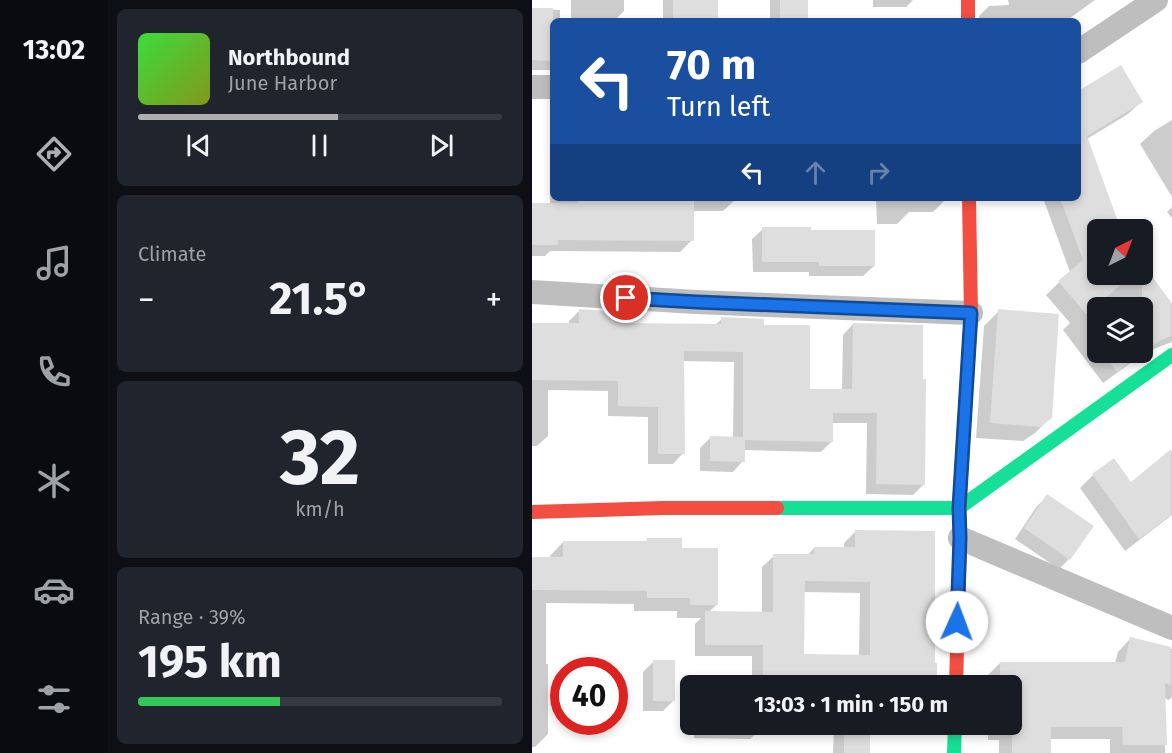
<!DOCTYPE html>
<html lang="en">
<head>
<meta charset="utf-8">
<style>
  body { margin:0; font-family:"Fira Sans",sans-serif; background:#20242c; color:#f1f3f6; height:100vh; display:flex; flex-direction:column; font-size:22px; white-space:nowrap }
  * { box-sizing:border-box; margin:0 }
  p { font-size:20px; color:#9ea1a6 }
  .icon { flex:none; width:33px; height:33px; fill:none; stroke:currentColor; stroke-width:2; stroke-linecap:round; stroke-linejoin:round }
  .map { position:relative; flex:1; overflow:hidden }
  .side { display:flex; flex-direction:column; gap:9px; padding:9px; background:#0d0f14; width:424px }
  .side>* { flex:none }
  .banner { position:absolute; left:18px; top:18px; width:531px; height:183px; border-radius:9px; box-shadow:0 3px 9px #0003; background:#1a4fa0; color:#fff; overflow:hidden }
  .needle { width:39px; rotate:42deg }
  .buttons { position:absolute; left:555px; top:219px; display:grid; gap:12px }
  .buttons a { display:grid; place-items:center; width:66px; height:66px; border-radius:9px; background:#171b24; box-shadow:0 3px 9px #0003; font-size:30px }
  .speed { position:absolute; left:18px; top:657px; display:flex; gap:12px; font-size:30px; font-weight:700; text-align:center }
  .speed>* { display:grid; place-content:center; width:78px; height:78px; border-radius:50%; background:#171b24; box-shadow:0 3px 9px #0003; line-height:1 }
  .speed .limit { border:9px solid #d22; background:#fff; color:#111 }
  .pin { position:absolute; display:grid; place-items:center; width:51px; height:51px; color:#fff; margin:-26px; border:3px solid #fff; border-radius:50%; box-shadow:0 2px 6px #0007 }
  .me { position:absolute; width:66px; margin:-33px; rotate:2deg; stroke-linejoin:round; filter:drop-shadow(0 0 4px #0008) }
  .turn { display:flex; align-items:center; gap:21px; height:126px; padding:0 18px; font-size:27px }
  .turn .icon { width:78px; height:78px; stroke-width:2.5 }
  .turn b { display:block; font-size:42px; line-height:51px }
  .lanes { display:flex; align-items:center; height:57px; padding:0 18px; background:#0003; justify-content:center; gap:30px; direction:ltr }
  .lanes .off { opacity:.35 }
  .big { font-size:45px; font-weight:700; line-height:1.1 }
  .side .tile { flex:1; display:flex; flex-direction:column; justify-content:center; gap:9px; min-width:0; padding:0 21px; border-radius:9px; background:#20242c }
  .side .dial { align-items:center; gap:0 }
  .dial b { font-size:78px; line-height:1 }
  .song { display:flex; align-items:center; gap:18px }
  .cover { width:72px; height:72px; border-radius:9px; background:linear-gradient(135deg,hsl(120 70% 55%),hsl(70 70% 35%)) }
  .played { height:6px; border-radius:3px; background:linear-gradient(90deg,#adaeaf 55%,#363941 55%) }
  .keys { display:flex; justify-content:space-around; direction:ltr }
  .heat { display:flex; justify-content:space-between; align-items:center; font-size:33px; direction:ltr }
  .charge { height:9px; border-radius:4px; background:linear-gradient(90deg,#34c759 39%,#363941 0) }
  .trip { position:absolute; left:148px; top:675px; width:342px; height:60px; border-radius:9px; background:#171b24; box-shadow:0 3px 9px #0003; font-weight:700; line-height:60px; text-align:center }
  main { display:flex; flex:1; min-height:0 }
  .tabs { display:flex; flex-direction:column; width:108px; justify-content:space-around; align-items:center; background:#090b0e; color:#9ea1a6 }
  .tabs .icon { width:42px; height:42px }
  .tabs .on { color:#adaeaf }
  .tabs b { font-size:27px; color:#f1f3f6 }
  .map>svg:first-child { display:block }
  .shadow { fill:#0003; fill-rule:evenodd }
  .building { fill:#dedede; fill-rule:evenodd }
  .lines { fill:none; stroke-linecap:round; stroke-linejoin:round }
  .street { stroke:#bebebe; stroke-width:24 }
  .fast { stroke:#16e098; stroke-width:14 }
  .jam { stroke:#f24e42; stroke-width:14 }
  .route-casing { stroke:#114b97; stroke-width:15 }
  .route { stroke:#1a73e8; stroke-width:10 }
</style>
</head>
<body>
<main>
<nav class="tabs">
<b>13:02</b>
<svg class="icon on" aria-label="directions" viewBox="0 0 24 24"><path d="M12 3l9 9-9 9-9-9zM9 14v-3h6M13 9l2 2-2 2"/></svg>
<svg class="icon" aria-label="music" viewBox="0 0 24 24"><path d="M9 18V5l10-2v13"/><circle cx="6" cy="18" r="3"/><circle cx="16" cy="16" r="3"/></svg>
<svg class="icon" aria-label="phone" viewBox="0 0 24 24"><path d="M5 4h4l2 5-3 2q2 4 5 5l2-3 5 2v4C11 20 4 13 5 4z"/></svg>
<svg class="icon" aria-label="climate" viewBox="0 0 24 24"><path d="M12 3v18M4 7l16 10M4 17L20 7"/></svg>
<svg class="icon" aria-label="car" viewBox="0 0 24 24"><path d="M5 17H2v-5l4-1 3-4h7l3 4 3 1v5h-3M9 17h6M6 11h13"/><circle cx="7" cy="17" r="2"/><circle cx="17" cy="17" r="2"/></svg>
<svg class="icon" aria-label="filters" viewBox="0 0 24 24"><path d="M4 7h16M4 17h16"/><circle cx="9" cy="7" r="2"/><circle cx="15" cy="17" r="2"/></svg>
</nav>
<section class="side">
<div class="tile">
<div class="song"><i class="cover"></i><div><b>Northbound</b><p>June Harbor</p></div></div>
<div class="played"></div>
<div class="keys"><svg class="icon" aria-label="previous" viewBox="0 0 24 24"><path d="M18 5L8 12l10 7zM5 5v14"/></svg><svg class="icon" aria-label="pause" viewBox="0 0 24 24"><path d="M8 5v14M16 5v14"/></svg><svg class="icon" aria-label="next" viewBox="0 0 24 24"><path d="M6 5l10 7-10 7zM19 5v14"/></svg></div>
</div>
<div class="tile"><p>Climate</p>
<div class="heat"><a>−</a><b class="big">21.5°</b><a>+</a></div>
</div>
<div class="tile dial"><b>32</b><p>km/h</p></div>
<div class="tile"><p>Range · 39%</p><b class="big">195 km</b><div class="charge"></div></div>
</section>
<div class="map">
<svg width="640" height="753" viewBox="0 0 640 753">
  <rect width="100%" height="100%" fill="#fff"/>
  <path class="shadow" d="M39,0H92V11L82,21H39Z
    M131,0H185V21H131Z
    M238,0H275V21H238Z
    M341,0H381L374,7H341Z
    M476,0H563L534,21H447V16L457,6L477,5Z
    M0,9L28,10V21H21V67L18,70H0Z
    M546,93L609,102L596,114L555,139L584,219L592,230H566V274H610V252L617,260L611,266L640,304V342L614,352L571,383L531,330L538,323L514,295L538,272L511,198H546ZM566,308H610V352H566Z
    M640,120V197L608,144L622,131Z
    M21,148V198H203V200L191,211H160V240L148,252L18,251L13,256H0V204H18V150Z
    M344,198H413V200L401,212H377L365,224H345Z
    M640,207V218L635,212Z
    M231,229L277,231L342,266L331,276H277V272H221L220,239Z
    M47,311L87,325H183L190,319L230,327L276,391H310L311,335L321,324L392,484L381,495L334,494L335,423H300V441L289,452L211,450V461L201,472L168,471V448L178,438H201L202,362L151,361V453L141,464H116V417L76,416V391L16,390V436L5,446H0V324H37V321Z
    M467,311L518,418L503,433L491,441L444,438L452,326Z
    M640,451V515L593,551L548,488L561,475L599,484Z
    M516,496L537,559L527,569L483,539L505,506Z
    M324,531L401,664L404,686H220V656H163V624L169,618H145V611H102V604L14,603V664H16V734L3,747H0V558L18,559V556L31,542L112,543L115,540L149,549L185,604L176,613H230V567L242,556H275L282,548L312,549V543ZM271,592L328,593L327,656H271Z
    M598,639L640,649V697L637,700L632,698L633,753H578V739H517V753H467V740H456V724H480V686H455V676L468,663H583L586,652Z
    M122,661L141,701L131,711H111V672Z
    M162,724H229V729L218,739L162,738Z
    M302,724H397L392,730L337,729V753H301Z"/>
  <path class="building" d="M141,0H186V21H141Z
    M248,0H276V21H248Z
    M0,8H21V61L0,60Z
    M589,65L611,102L555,136L589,230H566V274H602L554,314L526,281L551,260L528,198H546V91Z
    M46,199L162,200V241L26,240V245H0V203H46Z
    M230,227H279V230H343V266H287V262H230Z
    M610,263L639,302V336L629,340L585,372L570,352H610Z
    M47,309L88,312V323L189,324V317L232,319V325H278V389H320L321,323L391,325V379H394L393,485L344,484L345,413H301V442L213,440V462L178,461V436L211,437V352L152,351L153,454H126V407L86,406V381L0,380V323H47Z
    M466,309L527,314L520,418L508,427L458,423Z
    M639,449V515L607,539L560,474L582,458L599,482Z
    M515,494L562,526L538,560L492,528Z
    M323,530L403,531V663H405V686H367V679L268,678V684L231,683V645H173V611L241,612V554H282V547H323ZM273,581L338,582V655L272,654Z
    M115,538H150V548H186V605H158V598H115V591L0,590V557H31V541H115Z
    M598,637L639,647V685L633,683L635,745H591L590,727H519V753H480V727H468V724H480V686H468V662H593Z
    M121,660H143V701H121Z
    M338,729V753H312V730Z"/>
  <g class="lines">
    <path class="street" d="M546,52L624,0
      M0,87H21
      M0,292L164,302L439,313
      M428,538L640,628"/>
    <path class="fast" d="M245,508H427L640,355
      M422,753L423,724"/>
    <path class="jam" d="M436,0V21
      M0,512L131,508H245
      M424,686L428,538L427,508L439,313L437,198"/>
  </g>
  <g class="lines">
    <defs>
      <path id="route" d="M94,298L165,302L439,313L427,508L428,538L425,622"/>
    </defs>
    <use href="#route" class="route-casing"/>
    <use href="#route" class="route"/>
  </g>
</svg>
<div class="buttons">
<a><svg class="needle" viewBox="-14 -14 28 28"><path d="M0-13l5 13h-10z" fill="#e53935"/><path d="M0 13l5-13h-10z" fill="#9ea1a6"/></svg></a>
<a><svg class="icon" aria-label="layers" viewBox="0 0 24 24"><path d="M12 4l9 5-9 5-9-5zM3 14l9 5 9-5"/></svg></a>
</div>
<div class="speed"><div class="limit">40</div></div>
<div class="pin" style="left:94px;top:298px;background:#d93025"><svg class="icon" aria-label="arrive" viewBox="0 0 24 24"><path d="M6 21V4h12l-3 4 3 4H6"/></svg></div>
<svg class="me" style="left:425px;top:622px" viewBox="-20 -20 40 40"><circle r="19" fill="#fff"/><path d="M0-13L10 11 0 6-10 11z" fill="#1a73e8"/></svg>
<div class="trip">13:03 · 1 min · 150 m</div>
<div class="banner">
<div class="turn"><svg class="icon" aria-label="left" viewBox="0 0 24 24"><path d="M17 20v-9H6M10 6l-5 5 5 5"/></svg><div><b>70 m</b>Turn left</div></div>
<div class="lanes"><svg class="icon" aria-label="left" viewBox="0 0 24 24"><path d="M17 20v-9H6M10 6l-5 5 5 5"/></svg><svg class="icon off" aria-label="ahead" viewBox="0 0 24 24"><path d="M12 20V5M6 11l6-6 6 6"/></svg><svg class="icon off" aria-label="right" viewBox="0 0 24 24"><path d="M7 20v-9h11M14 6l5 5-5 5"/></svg></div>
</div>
</div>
</main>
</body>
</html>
